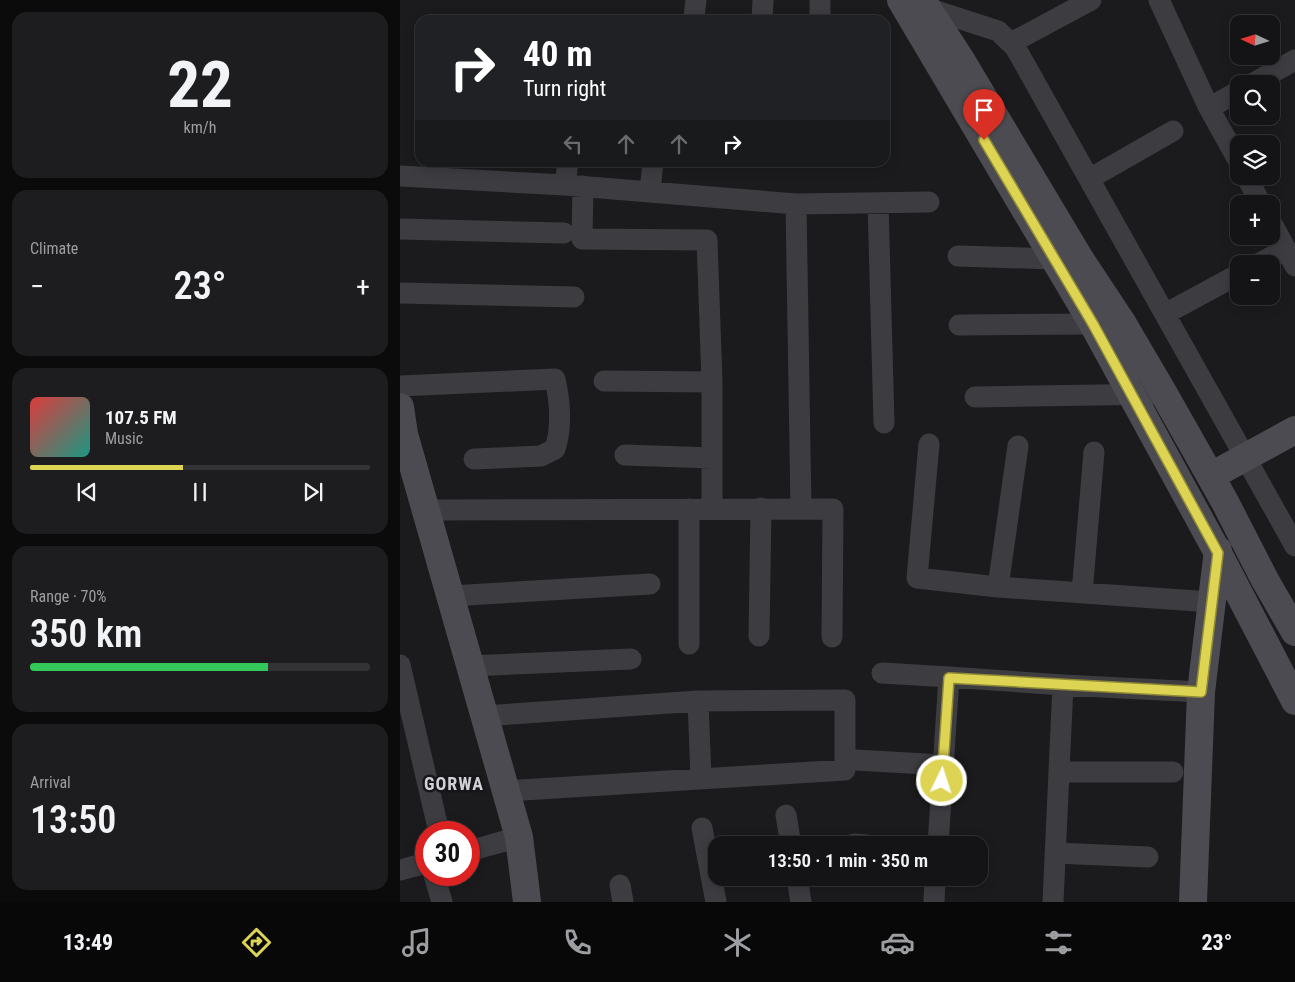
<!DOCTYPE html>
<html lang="en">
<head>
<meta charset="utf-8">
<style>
  body { margin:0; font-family:"Roboto Condensed",sans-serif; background:#1d1d1f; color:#f1f3f6; height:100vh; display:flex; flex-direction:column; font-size:19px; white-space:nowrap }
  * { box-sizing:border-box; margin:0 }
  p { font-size:16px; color:#9d9ea1 }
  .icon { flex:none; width:28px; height:28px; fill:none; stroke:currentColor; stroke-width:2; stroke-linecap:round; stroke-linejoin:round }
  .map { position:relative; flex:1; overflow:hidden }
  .side { display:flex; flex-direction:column; gap:12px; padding:12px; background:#0b0b0c; width:400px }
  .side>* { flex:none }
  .banner { position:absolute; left:15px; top:15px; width:475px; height:152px; border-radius:15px; box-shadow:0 2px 12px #0003,0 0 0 1px #333335; background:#202124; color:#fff; overflow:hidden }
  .needle { width:32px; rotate:274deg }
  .buttons { position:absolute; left:830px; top:15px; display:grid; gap:10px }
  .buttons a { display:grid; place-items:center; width:50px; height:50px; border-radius:10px; background:#141416; box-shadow:0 2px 12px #0003,0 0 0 1px #333335; font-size:25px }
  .speed { position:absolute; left:15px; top:821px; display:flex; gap:10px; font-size:25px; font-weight:700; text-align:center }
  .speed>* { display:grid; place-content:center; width:65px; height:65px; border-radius:50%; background:#141416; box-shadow:0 2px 12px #0003,0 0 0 1px #333335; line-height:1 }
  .speed .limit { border:8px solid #d22; background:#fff; color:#111 }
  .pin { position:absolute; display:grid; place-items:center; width:42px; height:42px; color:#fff; margin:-51px -21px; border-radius:50% 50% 50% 0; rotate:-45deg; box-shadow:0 0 5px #0007 }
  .pin .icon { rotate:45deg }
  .me { position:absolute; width:55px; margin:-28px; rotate:4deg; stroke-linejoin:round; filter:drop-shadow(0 0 4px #0008) }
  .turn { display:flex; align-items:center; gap:18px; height:105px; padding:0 25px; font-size:22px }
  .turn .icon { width:65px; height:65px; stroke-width:2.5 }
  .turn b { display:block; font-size:35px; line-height:42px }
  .lanes { display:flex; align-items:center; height:48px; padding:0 25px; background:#0003; justify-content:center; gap:25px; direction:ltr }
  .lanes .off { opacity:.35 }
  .big { font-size:38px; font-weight:600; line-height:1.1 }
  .side .widget { flex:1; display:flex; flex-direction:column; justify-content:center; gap:8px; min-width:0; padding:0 18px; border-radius:15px; background:#1d1d1f }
  .side .dial { align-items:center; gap:0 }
  .dial b { font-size:65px; line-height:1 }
  .song { display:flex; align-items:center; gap:15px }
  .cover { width:60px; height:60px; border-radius:8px; background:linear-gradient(135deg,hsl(0 70% 55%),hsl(170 70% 35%)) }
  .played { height:5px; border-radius:2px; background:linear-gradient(90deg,#ddd453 45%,#333335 45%) }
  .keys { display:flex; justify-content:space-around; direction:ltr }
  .heat { display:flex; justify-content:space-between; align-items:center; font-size:28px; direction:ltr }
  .charge { height:8px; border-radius:4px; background:linear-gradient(90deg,#34c759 70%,#333335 0) }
  .trip { position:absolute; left:308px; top:836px; width:280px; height:50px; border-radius:15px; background:#141416; box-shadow:0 2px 12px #0003,0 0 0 1px #333335; font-weight:600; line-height:50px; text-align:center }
  .tabs { display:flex; height:80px; justify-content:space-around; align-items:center; background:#080809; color:#9d9ea1 }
  .tabs .icon { width:35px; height:35px }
  .tabs .selected { color:#ddd453 }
  .tabs b { font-size:22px; color:#f1f3f6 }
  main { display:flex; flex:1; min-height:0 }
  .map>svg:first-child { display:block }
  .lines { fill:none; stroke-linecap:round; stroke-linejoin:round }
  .street { stroke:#3d3c41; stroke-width:21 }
  .secondary { stroke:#4b4b51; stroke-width:28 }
  .route-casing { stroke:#908a36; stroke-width:12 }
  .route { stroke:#ddd453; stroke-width:9 }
  .labels { text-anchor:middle; stroke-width:5; stroke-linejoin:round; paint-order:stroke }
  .district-label { font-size:18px; font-weight:bold; letter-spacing:1px; fill:#d0d0d7; stroke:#161618 }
</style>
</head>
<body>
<main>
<section class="side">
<div class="widget dial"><b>22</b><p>km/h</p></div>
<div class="widget"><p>Climate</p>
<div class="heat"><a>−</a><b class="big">23°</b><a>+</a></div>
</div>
<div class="widget">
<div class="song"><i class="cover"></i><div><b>107.5 FM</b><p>Music</p></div></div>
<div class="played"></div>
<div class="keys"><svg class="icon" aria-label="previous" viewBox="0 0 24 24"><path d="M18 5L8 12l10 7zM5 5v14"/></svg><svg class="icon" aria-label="pause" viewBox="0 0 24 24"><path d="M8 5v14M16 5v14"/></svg><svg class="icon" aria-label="next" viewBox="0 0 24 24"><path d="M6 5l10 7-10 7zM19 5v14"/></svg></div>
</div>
<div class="widget"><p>Range · 70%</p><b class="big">350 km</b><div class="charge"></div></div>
<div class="widget"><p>Arrival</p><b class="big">13:50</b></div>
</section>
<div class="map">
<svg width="895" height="902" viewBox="0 0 895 902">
  <rect width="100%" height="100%" fill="#1b1b1d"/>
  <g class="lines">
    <path class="street" d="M759,0L809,108L839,162
      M527,8L598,31L615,47L895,546
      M294,17L296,0
      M362,20L363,0
      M420,20V0
      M611,43L691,0
      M852,84L895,60
      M809,108L839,91
      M0,176L165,185L396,204L529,202
      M846,176L861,204
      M689,179L773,131
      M165,185L168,162
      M183,186L182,239L307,240L312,382V509
      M250,192L253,162
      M478,203L484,423
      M396,204L401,509
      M871,222L895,266
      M0,229L164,233
      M558,256L654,259
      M858,264L886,249
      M0,293L174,297
      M765,314L839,274
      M559,325L693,324
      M204,381L312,382
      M0,386L155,379C160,401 162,427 155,449L141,456L74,459
      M575,397L764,394
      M529,444L517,578L598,587L811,602
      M225,455L312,458
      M289,509V644
      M26,510L433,509L432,637
      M598,587L618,446
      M682,593L694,452
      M50,596L250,584
      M359,636L361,508
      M0,665L39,832
      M70,666L231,659
      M482,673L549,677
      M298,701L301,778
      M84,716L298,701L445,700V770L106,791
      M455,760L543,765
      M659,772H773
      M386,815L391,845
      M302,828L316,902
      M454,844L467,845
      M538,845L549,677L663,685L801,692
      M69,851L119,837
      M655,853L748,857
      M0,870L26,863
      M34,875L42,902
      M397,878L401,902
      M220,885L223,902
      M534,902L535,878
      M653,902L663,685"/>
    <path class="secondary" d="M501,0L693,324L818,553L895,701
      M522,0L561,60L680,259L723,324L764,394L825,502L865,580L895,632
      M0,407L4,434L119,837L127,902
      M811,476L895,430
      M793,902L801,692L818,550"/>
  </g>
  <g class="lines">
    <defs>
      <path id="route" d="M542,781L549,678L801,692L818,553L693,324L584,140"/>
    </defs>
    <use href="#route" class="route-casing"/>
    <use href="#route" class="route"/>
  </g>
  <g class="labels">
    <g class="district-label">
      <text x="54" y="790">GORWA</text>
    </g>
  </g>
</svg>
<div class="buttons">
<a><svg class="needle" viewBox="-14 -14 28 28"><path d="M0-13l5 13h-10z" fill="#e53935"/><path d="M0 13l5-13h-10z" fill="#9d9ea1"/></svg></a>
<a><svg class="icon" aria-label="search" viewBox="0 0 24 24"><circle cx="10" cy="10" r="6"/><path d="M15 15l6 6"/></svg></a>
<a><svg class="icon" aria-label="layers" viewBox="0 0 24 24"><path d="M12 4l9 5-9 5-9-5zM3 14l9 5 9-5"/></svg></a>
<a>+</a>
<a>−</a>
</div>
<div class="speed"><div class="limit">30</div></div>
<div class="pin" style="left:584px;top:140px;background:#d93025"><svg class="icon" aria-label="arrive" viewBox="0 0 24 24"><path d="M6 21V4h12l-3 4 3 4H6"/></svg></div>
<svg class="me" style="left:542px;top:781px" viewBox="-20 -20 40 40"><circle r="17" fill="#ddd453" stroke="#fff" stroke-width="3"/><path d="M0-11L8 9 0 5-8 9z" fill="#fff"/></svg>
<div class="trip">13:50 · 1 min · 350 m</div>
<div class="banner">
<div class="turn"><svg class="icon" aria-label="right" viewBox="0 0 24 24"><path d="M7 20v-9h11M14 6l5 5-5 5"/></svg><div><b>40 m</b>Turn right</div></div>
<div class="lanes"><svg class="icon off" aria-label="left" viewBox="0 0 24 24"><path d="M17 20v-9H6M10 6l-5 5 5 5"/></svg><svg class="icon off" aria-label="ahead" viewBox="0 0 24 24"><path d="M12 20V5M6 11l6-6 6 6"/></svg><svg class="icon off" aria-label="ahead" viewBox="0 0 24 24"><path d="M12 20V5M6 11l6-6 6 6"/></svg><svg class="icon" aria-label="right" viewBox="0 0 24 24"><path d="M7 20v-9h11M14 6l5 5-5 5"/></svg></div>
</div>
</div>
</main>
<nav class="tabs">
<b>13:49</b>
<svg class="icon selected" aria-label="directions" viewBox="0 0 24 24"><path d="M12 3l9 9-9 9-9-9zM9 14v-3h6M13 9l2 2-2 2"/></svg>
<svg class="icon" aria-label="music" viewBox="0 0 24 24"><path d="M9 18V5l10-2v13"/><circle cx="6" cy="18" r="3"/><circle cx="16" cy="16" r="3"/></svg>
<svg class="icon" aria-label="phone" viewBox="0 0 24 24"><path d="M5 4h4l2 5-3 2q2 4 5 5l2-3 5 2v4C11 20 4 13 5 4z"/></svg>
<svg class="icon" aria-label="climate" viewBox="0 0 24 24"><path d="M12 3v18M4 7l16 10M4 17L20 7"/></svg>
<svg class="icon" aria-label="car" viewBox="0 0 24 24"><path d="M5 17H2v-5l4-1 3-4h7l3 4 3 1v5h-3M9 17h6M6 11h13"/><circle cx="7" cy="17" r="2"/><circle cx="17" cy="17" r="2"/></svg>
<svg class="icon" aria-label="filters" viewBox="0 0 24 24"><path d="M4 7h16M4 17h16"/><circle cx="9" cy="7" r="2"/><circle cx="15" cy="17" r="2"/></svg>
<b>23°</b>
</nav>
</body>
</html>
